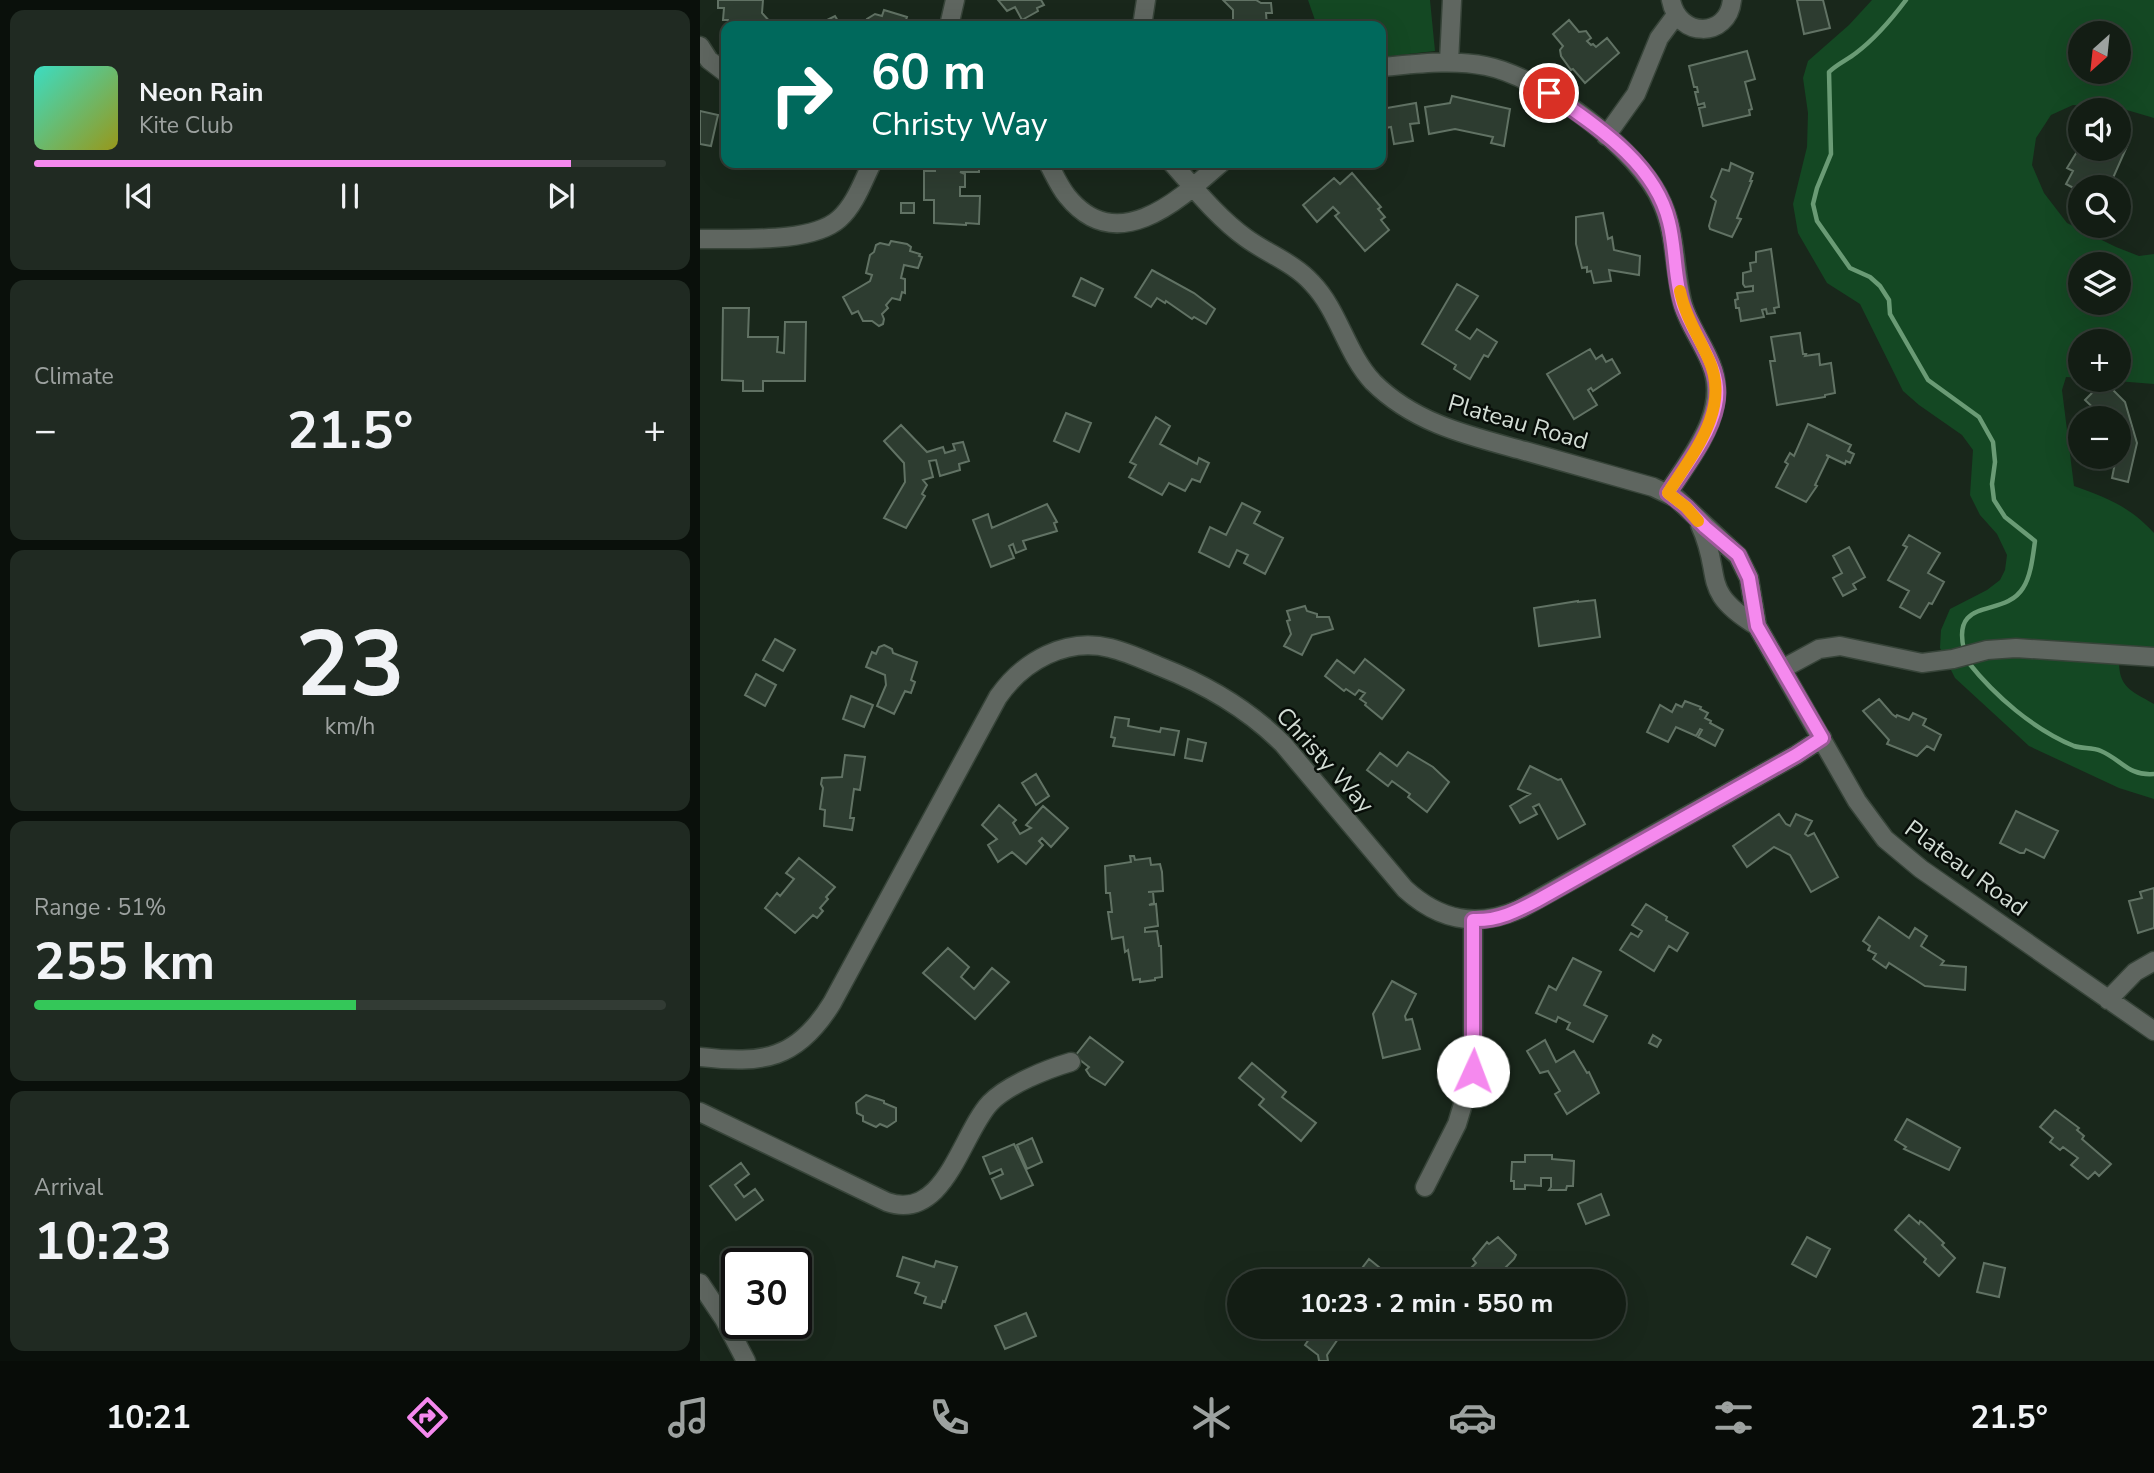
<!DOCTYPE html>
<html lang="en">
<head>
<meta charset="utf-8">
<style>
  body { margin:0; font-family:"Nunito Sans",sans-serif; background:#202a22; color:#f1f3f6; height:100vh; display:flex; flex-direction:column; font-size:26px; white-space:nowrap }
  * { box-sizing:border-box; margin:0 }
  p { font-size:23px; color:#9da2a0 }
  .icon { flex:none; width:38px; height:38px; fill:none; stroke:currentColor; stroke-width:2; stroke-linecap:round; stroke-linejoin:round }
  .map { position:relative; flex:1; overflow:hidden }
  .panel { display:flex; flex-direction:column; gap:10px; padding:10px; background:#0a100b; width:700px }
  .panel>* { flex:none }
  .banner { position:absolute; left:21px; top:21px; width:665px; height:147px; border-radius:14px; box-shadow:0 7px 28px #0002,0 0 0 2px #323b34; background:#00695c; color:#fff; overflow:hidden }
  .needle { width:46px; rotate:207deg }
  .controls { position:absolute; left:1368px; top:21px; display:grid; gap:14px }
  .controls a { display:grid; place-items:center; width:63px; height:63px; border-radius:50%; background:#131d14; box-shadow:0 7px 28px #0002,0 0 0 2px #323b34; font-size:35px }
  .speed { position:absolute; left:21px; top:1248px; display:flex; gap:14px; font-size:35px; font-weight:700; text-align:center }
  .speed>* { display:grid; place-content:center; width:91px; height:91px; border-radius:50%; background:#131d14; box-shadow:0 7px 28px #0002,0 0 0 2px #323b34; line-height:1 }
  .speed .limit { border:4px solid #111; border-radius:10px; background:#fff; color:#111 }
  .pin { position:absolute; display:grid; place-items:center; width:60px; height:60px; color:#fff; margin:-30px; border:4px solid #fff; border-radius:50%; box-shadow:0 2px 7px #0007 }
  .me { position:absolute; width:77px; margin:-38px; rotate:2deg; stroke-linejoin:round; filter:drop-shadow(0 0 5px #0008) }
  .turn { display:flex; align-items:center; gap:24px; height:147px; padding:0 35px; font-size:32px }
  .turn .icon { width:91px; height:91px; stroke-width:2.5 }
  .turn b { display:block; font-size:49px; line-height:60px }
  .big { font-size:52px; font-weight:700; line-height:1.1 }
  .panel .widget { flex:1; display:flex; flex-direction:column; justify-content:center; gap:10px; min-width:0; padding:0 24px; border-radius:14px; background:#202a22 }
  .panel .dial { align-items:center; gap:0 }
  .dial b { font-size:91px; line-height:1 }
  .song { display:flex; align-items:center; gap:21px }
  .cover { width:84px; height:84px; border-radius:10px; background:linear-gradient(135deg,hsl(170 70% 55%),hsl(60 70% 35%)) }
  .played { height:7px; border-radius:4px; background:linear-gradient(90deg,#f589ee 85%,#323b34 85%) }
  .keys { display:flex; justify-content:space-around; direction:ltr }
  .heat { display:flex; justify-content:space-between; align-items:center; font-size:38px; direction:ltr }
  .charge { height:10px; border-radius:5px; background:linear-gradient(90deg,#34c759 51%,#323b34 0) }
  .trip { position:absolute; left:527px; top:1269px; width:399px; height:70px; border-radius:35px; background:#131d14; box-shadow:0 7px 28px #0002,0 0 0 2px #323b34; font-weight:700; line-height:70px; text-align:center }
  .tab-bar { display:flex; height:112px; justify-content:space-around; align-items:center; background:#080c08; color:#9da2a0 }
  .tab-bar .icon { width:49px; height:49px }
  .tab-bar .current { color:#f589ee }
  .tab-bar b { font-size:32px; color:#f1f3f6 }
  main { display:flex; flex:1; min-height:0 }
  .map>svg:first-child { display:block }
  .green { fill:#144823; fill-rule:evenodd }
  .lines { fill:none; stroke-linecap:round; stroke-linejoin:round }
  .stream { stroke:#6a9b75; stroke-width:4.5 }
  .building { fill:#2d3c30; stroke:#617264; stroke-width:2 }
  .minor-casing { stroke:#374439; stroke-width:21 }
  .minor { stroke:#5f6660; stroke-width:18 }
  .route-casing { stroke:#9f599b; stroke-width:18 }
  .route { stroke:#f589ee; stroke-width:12 }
  .slow { stroke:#f59e0b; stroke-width:12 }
  .labels { text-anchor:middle; stroke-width:5; stroke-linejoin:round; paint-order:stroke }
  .street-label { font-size:24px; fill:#d3ddd5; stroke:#080e09 }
</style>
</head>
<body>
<main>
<section class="panel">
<div class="widget">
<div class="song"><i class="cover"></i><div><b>Neon Rain</b><p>Kite Club</p></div></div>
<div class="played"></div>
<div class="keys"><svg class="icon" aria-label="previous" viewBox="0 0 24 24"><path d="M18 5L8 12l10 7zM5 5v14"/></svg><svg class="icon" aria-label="pause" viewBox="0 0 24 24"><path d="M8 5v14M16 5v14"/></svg><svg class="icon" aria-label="next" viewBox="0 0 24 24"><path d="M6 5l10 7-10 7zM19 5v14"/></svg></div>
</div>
<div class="widget"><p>Climate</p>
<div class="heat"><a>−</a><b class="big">21.5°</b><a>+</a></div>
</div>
<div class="widget dial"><b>23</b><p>km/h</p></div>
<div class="widget"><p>Range · 51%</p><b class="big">255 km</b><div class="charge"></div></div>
<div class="widget"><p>Arrival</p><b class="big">10:23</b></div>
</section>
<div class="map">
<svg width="1454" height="1361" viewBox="0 0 1454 1361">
  <rect width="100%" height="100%" fill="#19271b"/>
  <path class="green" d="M608,0H730L735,51L681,57V26H617Z
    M1172,0H1454V118L1420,108L1373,105L1351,115L1336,138L1332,165L1344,193L1367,223L1416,247L1439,256L1454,254V384L1404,380H1419V341H1381V378L1366,377L1362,390L1374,486C1408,498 1430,507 1454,533V657L1419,656C1418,687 1428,689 1454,704V799L1419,788L1329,746L1255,678L1240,648L1241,630L1250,609L1287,590L1300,580L1305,570L1307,555L1297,534L1280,515L1270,495L1273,450L1262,435L1219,405L1203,391L1160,304L1127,283L1098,233L1093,204L1107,147L1108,113L1103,78L1108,61L1149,25ZM1381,33H1419V72H1381ZM1381,264H1419V303H1381Z"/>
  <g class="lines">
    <path class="stream" d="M1206,0C1191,20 1176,38 1156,53C1147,60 1137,64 1129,72L1131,154L1117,188L1113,204L1117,221L1150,268L1170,277L1180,286L1189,300L1190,314L1228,380L1279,417L1293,442L1295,462L1292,484L1294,500L1305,517L1335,541C1333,555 1331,576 1323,588C1304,619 1251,595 1264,650
      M1268,662C1295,696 1333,729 1374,746C1383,749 1392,747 1401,751C1422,760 1428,776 1454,774"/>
  </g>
  <path class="building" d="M18,0H63L62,13L73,25L29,26L28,20H23L24,8H18Z
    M298,0H341L344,5L337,8L338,11L322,20L315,7L307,11Z
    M523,0H556L561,3H571L572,13H566L567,26H547V20H533V10Z
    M1097,0H1123L1130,28L1104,34Z
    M184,10L207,17L204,26H153L162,21L164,24L168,22L167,19L175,14L182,16Z
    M135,16L141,26H115Z
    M869,20L879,32L886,31L891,38L887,41L891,45L893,44L896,47L907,38L919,53L885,83L873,69L871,70L861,56L860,50L863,46L853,34Z
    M1047,51L1055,79L1045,82L1052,109L1049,110L1050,115L1003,126L999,108L1005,107L1004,103L998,105L995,92H998L997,87H994L989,66Z
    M752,96L810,109L804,146L791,143L793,137L755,129L729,134L725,107L750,103Z
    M716,103L719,123L710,124L713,141L694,144L691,127L685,128L681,109Z
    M0,111L18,115L11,146L0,144Z
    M1419,140L1428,144L1409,187H1381V192L1366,184L1373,171L1367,168L1381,145V149H1419Z
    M235,163H279V172H260L265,174V187H260V196H280L279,224L266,223V225L234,223V200H224V171H235Z
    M1031,163L1053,173L1050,181H1052L1037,218L1041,219L1032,237L1010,229L1009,226L1016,201L1011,197L1022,169L1029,171Z
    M652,173L681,207L678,209L685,217L681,220L689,230L665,251L635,216L639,213L633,207L617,222L603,205L634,178L640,184Z
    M201,203H214V213H201Z
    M903,213L908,239L912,237L914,250L940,256L939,275L909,270L911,281L894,283L891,271L887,272V267L882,268L876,244V217Z
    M191,241L207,244L211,247L210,251L220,254L219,256L222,257L218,268L204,265L201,278L205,279V293L202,292L200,300L192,298L186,305L188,308L182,314L184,319L183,324L179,326L172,321H163L158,311L152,314L143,297L170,281L172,275L166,273L170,255L174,252L176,245L180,243L189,245Z
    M1071,249L1079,307L1074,308L1075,313L1067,314L1066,309L1062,310L1064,317L1041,321L1039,308H1036L1035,300L1038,299L1037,293L1053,291V286L1045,287L1043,284V273L1051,271L1050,263L1056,262V252Z
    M452,270L494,293L515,309L506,324L494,317L492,319L466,301L465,303L457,298L451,307L435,297Z
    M381,278L403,289L395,306L373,296Z
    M757,284L778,296L756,330L770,339L777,329L797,342L788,357L784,355L770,379L754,369L756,365L722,344Z
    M23,308H49L48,337H78L77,352L84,353L85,322H106L105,381H63V391H43V381L22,380Z
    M1100,333L1103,354H1106L1105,356L1119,354L1120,365L1131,363L1135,393L1125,395V397L1077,405L1070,361H1075L1071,337Z
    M890,349L896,359L902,355L906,362L912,359L920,373L893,391L891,388L888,390L897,405L874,419L847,374Z
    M1404,381L1425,402L1437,443L1428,482L1412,478L1415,463L1408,462L1410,457H1419V418H1404L1385,400Z
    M366,413L391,423L379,452L354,441Z
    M456,417L470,426L460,444L497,464L499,458L509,463L500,482L492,479L485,491L469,483L462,495L429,477L436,465L430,462Z
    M1108,424L1151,445L1148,451L1154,454L1150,463L1146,461L1145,464L1126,455L1129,456L1115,485L1117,486L1106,502L1076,487L1088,464L1085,462L1090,453L1094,456Z
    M201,425L227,452L243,447L245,453L255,450L253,444L263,442L269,461L259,464L260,470L240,476L236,460L229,461L233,477L223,480L227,485L222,494L225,496L206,528L184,518L205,482L204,463L184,441Z
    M542,503L560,512L554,523L583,538L565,574L544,563L548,555L537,550L529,567L499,552L510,527L526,535Z
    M347,504L357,522L354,523L357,531L323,541L326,549L316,553L313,544L309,546L314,558L291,567L273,520L288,514L292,528Z
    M1209,535L1240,553L1228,573L1244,582L1232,604L1229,603L1220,618L1200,607L1209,591L1188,580L1207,547L1203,545Z
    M1149,547L1165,577L1153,584L1156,589L1143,596L1133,578L1142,573L1133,556Z
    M895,600L900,637L839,646L834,608L878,601V602Z
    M605,606L607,611L617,614V617H629L633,629L612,635L602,655L584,646L591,634L587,621L590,620L587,611Z
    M75,639L95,650L83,671L63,660Z
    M184,645L192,649L193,653L217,662L211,680L215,682L211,693L205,691L194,714L177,706L186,685L185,675L166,667L172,652L176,654L179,647Z
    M665,659L704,690L682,719L665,705L666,703L660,699L665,693L659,690L655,695L646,689L644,691L625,676L637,660L654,673Z
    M56,674L76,685L65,706L45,695Z
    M151,696L173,705L164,727L143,719Z
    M1179,699L1192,714L1196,717L1197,715L1209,720L1213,713L1226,719L1223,725L1241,735L1234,750L1227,746L1217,756L1187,744L1189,740L1163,711Z
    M985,701L1001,707L1000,709L1008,713L1005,718L1011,721L1010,723L1023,730L1015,746L998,737L1002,730L1000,729L996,736L976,727L968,742L947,732L960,705L972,712L976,704L982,707Z
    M415,717L429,719L428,726L460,732L461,728L479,731L474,755L413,746L415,738L411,737Z
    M488,739L506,743L502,761L485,758Z
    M708,752L733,767L749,782L727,812L708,797L710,794L692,781L688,786L667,770L680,753L697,766Z
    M145,755L165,757L160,790L154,789L150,818H154L152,830L124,826L125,810L120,809L123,788L121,784L122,778L142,777Z
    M830,766L858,780L861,779L885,824L858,839L839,804L833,807L837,814L820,823L810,806L830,794L818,789Z
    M336,774L349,796L336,805L322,783Z
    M299,805L316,820L313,823L320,834L331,828L326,825L343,806L368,828L351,847L342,838L339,841L343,845L326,864L312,852L298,862L288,845L297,839L282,825Z
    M1316,811L1358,831L1344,858L1326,849L1324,853H1320L1300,843Z
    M1079,814L1086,824L1090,826L1096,814L1112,821L1105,834L1108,836L1114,833L1138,877L1111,892L1090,855L1074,847L1047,867L1033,846Z
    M430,856H434L435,860L450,858L451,865L460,864L462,872L463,891L448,892H453L454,903L449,905L456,904L458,926L445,928V932L457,931L459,946H461L462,977L455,978V980L440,982V979L433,980L428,950L425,952L423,937L412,939L408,912H412L410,893H406L405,866L431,862Z
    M99,858L135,887L126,897L128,899L120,908L123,911L117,918L113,915L95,933L65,908L77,893L80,896L94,879L86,873Z
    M1454,888V928L1438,933L1429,901L1442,898L1440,892Z
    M946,904L967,917L966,920L988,933L977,951L969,946L954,971L920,950L931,933L938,937L942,931L932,925Z
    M1179,917L1209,938L1215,928L1227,936L1221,946L1244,961L1241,965L1266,967L1265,990L1225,986L1189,963L1186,968L1173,959L1176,954L1168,950L1170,946L1163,941Z
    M248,948L269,967L261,977L274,989L292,968L309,982L275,1019L223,973Z
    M873,958L901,972L884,1005L907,1016L893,1042L867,1029L870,1023L858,1017L856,1022L836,1013L849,986L856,990Z
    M692,981L716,994L705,1016L706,1020L712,1019L720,1049L683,1058L673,1014Z
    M953,1035L961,1040L957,1047L949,1043Z
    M390,1037L423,1062L405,1085L390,1076L386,1070L389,1067L375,1056Z
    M845,1040L856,1062L874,1051L887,1073L889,1072L899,1093L867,1114L855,1094L860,1091L848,1071L840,1073L827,1051Z
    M552,1063L586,1092L582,1097L616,1123L601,1141L559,1105L564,1099L539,1078Z
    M166,1095L184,1101V1103L196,1108V1121L187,1127L180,1124L176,1127L163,1121V1116L157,1113L156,1103Z
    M1355,1110L1379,1128L1377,1130L1384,1136L1382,1139L1411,1164L1399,1176L1395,1172L1388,1179L1371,1165L1378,1158L1363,1147L1360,1150L1350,1142L1353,1138L1340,1127Z
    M1207,1119L1260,1148L1249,1170L1204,1149L1206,1147L1195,1140Z
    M332,1138L342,1162L327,1169L317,1145Z
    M314,1144L333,1185L301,1199L292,1179L303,1174L301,1169L290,1174L283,1157Z
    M825,1155H852V1159L874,1161L873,1186H867L866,1190H849L851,1187V1178H841V1186L825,1185V1189H814V1181H811L812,1162H825Z
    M41,1163L49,1174L35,1185L44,1197L55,1189L63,1200L36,1220L10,1186Z
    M901,1194L909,1215L886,1224L878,1204Z
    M1209,1215L1219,1224L1220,1221L1223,1223L1244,1243L1242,1245L1255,1258L1239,1276L1224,1262L1226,1259L1195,1230Z
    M798,1237L816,1255L814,1259L793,1280L790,1277L787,1281H769L764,1275L776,1263L773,1259L787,1242L789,1244Z
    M1107,1237L1130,1249L1116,1277L1092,1264Z
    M203,1257L234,1267L236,1261L257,1267L245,1302L243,1301L241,1308L224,1303L226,1297L215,1293L219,1283L197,1276Z
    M669,1259L690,1276L686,1281H645L651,1273L656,1276Z
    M1284,1263L1305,1268L1299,1297L1277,1292Z
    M326,1313L336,1336L305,1349L295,1326Z
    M618,1326H627L640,1336L627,1355L628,1361H619L618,1355L605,1345Z"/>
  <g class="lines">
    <defs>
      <path id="minor" d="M971,0C978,38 1028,39 1032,0
        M249,26L255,0
        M442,26L446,0
        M0,46L9,60L26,73
        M749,62L752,0
        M681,67C716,64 752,59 786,66C842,77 940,150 962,203C976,234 974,268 982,301C987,323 1003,343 1011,364C1030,411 992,455 968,493
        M906,136L936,94L959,38L976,15
        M348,163C354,174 359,186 367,196C417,258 479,200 521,163
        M472,163C495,189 518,218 546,238C568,254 594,263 612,283C639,311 646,353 673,382C715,424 770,436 825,451C868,463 911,475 953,487L976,498L1038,556L1049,578L1057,626L1157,801L1185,839L1221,869L1454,1031
        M0,239C37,238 111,244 139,219C155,205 163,181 172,163
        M1000,525C1024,577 998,590 1057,626
        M1082,669L1119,649L1140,646L1222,663L1253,659L1287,650L1316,648L1454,657
        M1408,1000L1435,972L1454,961
        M0,1057C63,1064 97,1060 132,1003L298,697C323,661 366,637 410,648C427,652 444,660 461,667C507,685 547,708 583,744L705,889C740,921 777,928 820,909L1096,755L1122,738
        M0,1112L187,1202C245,1222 261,1134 290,1103C307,1085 347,1069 371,1062
        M725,1187L757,1124L773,1071V920
        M0,1283L24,1319L46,1361"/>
    </defs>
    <use href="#minor" class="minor-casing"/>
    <use href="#minor" class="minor"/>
  </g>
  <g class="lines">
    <defs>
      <path id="route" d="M773,1071V920C798,921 817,911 838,900L1096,755L1122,738L1057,626L1049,578L1038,555L1005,527L986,507L968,493C985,467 1010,436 1016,405C1024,369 994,338 983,306C974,280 976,249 969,222C955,163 896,126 849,93"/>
    </defs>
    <use href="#route" class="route-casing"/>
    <use href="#route" class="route"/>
    <path class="slow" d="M980,291C985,316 999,337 1009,360C1031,409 993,453 968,493L986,507L998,521"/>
  </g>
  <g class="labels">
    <g class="street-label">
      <text transform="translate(818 422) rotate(16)" y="8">Plateau Road</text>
      <text transform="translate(625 760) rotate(48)" y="8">Christy Way</text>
      <text transform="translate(1266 868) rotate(36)" y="8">Plateau Road</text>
    </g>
  </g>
</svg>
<div class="controls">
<a><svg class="needle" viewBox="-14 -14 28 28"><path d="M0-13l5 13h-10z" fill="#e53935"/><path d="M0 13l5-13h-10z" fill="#9da2a0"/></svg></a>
<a><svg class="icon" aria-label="sound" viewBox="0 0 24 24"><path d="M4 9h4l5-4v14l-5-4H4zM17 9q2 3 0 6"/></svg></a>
<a><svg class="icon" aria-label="search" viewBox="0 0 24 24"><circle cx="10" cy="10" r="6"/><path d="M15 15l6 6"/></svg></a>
<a><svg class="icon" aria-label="layers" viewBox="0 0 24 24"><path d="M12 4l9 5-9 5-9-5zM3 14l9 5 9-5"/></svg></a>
<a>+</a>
<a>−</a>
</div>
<div class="speed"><div class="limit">30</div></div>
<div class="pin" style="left:849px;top:93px;background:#d93025"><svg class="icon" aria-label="arrive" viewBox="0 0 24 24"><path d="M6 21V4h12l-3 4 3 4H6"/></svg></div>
<svg class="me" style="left:773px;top:1071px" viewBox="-20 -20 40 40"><circle r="19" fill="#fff"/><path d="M0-13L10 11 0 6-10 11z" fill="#f589ee"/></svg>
<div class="trip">10:23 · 2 min · 550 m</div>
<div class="banner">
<div class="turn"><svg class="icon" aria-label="right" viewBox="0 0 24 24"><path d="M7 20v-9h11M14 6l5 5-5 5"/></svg><div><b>60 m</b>Christy Way</div></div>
</div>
</div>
</main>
<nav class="tab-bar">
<b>10:21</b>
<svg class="icon current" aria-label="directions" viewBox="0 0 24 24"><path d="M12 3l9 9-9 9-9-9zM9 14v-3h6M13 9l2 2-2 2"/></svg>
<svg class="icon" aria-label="music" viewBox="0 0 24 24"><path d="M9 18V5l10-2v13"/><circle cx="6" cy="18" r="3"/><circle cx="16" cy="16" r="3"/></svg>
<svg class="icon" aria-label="phone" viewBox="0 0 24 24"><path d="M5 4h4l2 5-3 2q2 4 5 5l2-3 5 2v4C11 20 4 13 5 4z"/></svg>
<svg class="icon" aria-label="climate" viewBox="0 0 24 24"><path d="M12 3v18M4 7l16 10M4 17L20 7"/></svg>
<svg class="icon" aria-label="car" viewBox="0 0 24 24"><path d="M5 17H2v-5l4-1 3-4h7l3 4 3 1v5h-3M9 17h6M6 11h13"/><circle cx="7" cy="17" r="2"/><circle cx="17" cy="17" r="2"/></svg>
<svg class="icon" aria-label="filters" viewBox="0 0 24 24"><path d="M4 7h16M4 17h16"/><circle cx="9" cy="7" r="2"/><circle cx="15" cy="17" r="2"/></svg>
<b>21.5°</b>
</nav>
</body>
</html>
